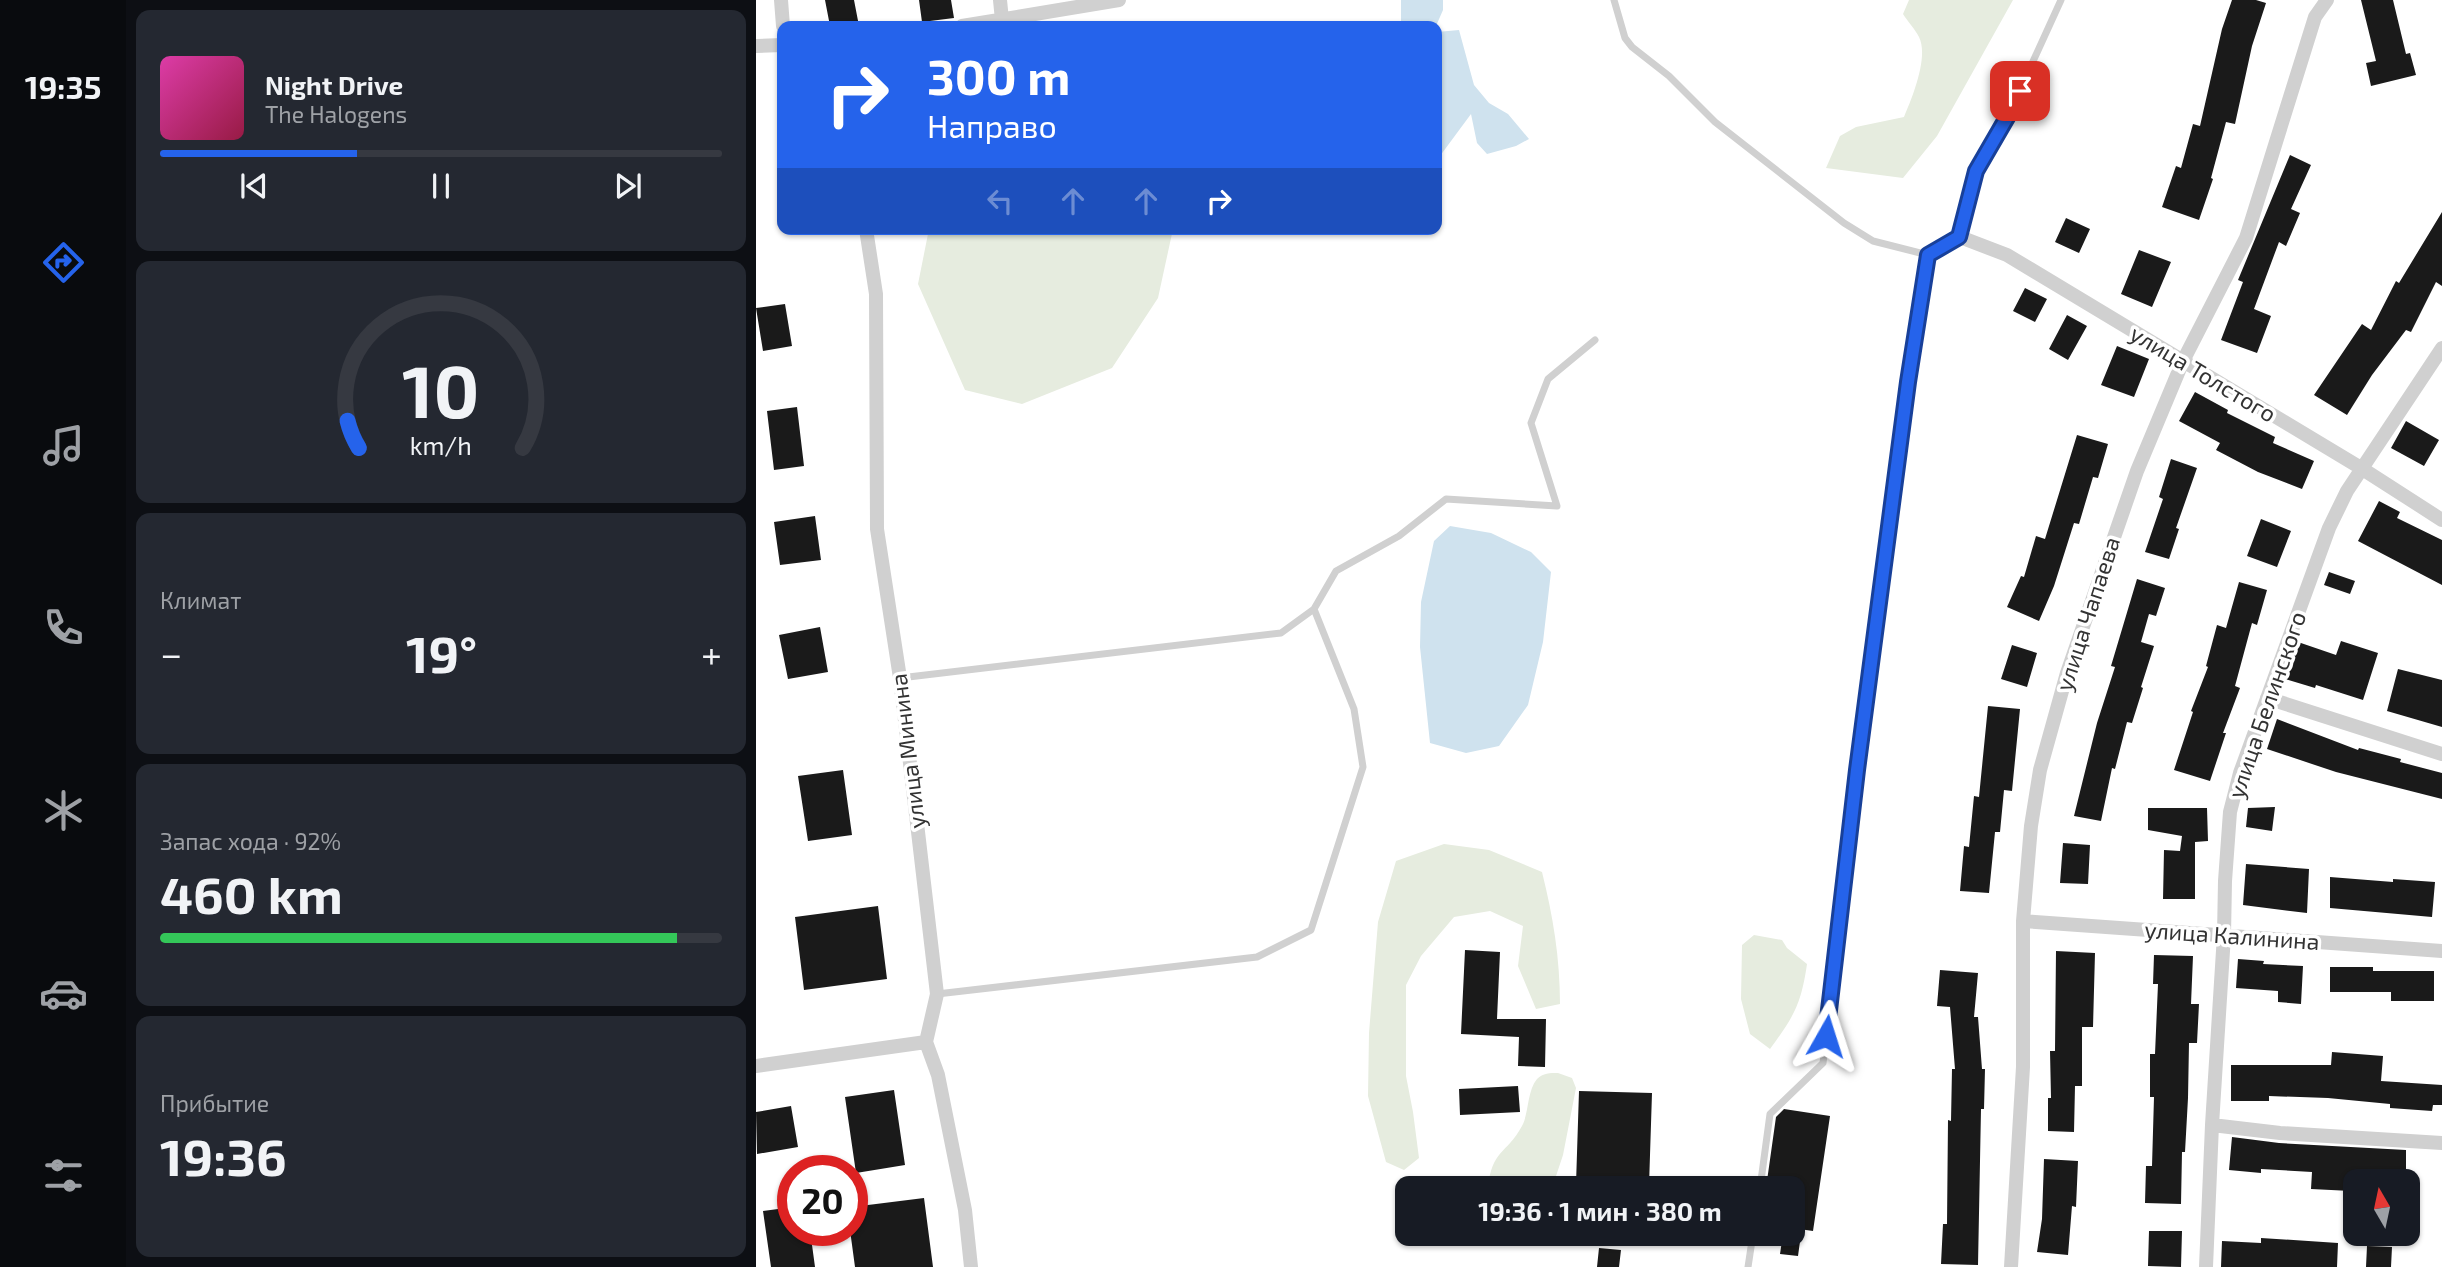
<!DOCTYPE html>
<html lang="ru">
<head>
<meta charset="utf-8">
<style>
  body { margin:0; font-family:"Exo 2",sans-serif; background:#242831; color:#f1f3f6; height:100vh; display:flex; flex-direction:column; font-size:26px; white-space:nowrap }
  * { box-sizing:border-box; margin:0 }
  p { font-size:23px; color:#9ea1a6 }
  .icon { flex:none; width:38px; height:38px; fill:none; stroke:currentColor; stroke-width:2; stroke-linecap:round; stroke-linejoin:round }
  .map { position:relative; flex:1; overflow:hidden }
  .drawer { display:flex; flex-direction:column; gap:10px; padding:10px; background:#0d0f14; width:630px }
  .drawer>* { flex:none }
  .hud { position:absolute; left:21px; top:21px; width:665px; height:214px; border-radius:14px; box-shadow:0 2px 5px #0004; background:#2563eb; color:#fff; overflow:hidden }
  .needle { width:46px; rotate:351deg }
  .fabs { position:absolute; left:1587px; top:1169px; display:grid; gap:14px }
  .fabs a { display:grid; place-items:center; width:77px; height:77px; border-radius:14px; background:#171b24; box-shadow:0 2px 5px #0004; font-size:35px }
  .speed { position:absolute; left:21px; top:1155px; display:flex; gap:14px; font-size:35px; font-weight:700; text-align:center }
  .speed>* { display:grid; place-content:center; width:91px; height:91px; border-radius:50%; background:#171b24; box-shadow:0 2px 5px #0004; line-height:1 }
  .speed .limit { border:10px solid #d22; background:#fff; color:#111 }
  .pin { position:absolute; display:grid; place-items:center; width:60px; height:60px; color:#fff; margin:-30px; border-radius:14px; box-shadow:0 4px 10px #0006 }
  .me { position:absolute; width:77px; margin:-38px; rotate:6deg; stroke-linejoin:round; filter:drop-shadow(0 0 5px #0008) }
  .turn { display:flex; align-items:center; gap:24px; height:147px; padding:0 35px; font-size:32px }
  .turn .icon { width:91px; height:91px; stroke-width:2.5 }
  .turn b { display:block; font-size:49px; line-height:60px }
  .lanes { display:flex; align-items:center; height:66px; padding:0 35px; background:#0003; justify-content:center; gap:35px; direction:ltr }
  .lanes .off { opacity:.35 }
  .big { font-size:52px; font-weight:700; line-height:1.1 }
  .drawer .card { flex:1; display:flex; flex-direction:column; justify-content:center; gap:10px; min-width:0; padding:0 24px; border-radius:14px; background:#242831 }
  .drawer .dial { align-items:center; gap:0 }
  .dial svg { height:182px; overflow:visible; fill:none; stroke:#363941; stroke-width:7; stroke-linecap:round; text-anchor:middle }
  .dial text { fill:#f1f3f6; stroke:none }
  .song { display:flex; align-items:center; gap:21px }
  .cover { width:84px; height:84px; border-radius:10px; background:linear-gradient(135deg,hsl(320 70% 55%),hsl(340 70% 35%)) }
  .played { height:7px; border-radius:4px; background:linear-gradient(90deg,#2563eb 35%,#363941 35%) }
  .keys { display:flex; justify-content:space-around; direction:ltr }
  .heat { display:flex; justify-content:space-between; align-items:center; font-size:38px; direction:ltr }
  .charge { height:10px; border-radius:5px; background:linear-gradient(90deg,#34c759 92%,#363941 0) }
  .trip { position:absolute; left:639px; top:1176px; width:410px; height:70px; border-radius:14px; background:#171b24; box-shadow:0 2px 5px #0004; font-weight:700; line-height:70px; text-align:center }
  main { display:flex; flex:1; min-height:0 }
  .dock { display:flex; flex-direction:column; width:126px; justify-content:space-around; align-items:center; background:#090b0e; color:#9ea1a6 }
  .dock .icon { width:49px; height:49px }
  .dock .selected { color:#2563eb }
  .dock b { font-size:32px; color:#f1f3f6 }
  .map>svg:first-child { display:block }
  .green { fill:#e6ecdf }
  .water { fill:#cfe2ee }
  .building { fill:#1a1a1a }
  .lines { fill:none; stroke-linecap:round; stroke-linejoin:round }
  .lane { stroke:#d0d0d0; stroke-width:7 }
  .street { stroke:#d0d0d0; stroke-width:14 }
  .route-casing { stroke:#184099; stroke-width:18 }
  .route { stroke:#2563eb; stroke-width:12 }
  .labels { text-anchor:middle; stroke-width:7; stroke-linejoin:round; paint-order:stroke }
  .street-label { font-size:23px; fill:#333; stroke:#fff }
</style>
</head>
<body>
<main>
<nav class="dock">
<b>19:35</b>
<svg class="icon selected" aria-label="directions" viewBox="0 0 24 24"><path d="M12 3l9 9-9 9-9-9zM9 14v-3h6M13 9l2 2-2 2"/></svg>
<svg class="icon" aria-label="music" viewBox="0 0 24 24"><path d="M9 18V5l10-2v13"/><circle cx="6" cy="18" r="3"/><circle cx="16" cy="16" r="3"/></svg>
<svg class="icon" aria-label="phone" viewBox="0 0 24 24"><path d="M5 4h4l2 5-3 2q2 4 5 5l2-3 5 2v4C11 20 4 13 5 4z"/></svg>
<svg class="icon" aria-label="climate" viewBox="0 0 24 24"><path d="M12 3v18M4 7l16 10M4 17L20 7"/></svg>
<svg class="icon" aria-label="car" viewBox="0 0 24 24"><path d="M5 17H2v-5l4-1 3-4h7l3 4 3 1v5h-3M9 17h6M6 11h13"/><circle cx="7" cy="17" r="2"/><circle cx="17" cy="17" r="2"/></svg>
<svg class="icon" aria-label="filters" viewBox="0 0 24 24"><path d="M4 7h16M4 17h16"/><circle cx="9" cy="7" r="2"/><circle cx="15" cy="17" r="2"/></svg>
</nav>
<section class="drawer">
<div class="card">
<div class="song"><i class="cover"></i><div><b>Night Drive</b><p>The Halogens</p></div></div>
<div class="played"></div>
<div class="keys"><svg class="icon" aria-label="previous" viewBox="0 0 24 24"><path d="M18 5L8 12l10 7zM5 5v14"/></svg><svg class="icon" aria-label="pause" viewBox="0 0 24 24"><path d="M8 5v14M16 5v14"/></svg><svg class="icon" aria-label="next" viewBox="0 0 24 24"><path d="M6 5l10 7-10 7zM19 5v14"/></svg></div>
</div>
<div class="card dial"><svg viewBox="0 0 100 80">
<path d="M14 69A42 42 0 1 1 86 69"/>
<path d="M14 69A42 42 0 0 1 9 57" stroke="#2563eb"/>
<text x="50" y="56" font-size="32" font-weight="700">10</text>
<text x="50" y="72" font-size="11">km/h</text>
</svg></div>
<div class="card"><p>Климат</p>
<div class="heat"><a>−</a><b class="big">19°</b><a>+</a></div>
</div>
<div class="card"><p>Запас хода · 92%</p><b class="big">460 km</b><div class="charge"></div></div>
<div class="card"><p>Прибытие</p><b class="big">19:36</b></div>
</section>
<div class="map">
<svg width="1686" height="1267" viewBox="0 0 1686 1267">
  <rect width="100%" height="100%" fill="#fff"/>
  <path class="green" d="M1153,0H1257L1181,136L1147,178L1070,168L1084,136L1100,127L1148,117C1156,98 1173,57 1163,37C1159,29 1152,22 1147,14Z
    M173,229H417L402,298L356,368L266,404L209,390L162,284Z
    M688,844L733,850L786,872C797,916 804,958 804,1004L780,1009L762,966L767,926L734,911L698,917L665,956L650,985V1076L657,1112L663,1158L648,1170L630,1162L612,1096L613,1033L622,922L640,861Z
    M998,935L1026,940L1031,948L1051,964C1045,1005 1038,1016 1014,1049L994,1034L985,999L986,945Z
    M802,1073L816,1078L820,1088L807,1155L796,1188H732C736,1149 750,1155 766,1126C773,1113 771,1091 781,1079C787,1073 794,1073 802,1073Z"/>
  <path class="water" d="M645,0H687V10L680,26H645Z
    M703,30L718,85L733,103L752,114L773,139L760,146L731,154L721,143L715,114L681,160V32Z
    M694,526L735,533L775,552L795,572L787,642L772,705L743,746L710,753L674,743L664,647L665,602L678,541Z"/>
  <path class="building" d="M69,0H98L103,26H74Z
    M163,0H195L198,18L166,22Z
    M1476,0H1500L1510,3L1496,46L1479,124L1470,122L1455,178L1457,179L1443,220L1406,207L1420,166L1425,168L1437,124L1444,126L1466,29Z
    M1605,0H1637L1650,54L1654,53L1660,75L1615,86L1610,63L1620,61Z
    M1534,155L1555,165L1535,209L1544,213L1530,246L1523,242L1498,309L1515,316L1501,353L1465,340L1487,282L1482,280Z
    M1686,212V286L1680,282L1655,332L1650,330L1616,375L1591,415L1558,395L1606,324L1615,330L1640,281L1643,283Z
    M1310,218L1334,229L1323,253L1299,242Z
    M1383,250L1415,262L1396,307L1365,294Z
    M1269,288L1291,299L1279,322L1257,311Z
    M29,304L36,346L7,351L0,308Z
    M1311,315L1331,326L1312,360L1293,349Z
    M1361,346L1393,359L1378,397L1345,385Z
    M1439,392L1472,410L1471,413L1519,437L1517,443L1558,461L1546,489L1502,472L1460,450L1464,443L1423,421Z
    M41,407L48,466L18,470L11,411Z
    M1650,421L1683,440L1668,466L1635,448Z
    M1321,435L1352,444L1342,478L1337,477L1323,524L1318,523L1298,586L1283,621L1251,607L1265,576L1268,577L1280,536L1289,539Z
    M1415,459L1441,468L1420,528L1423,529L1413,559L1389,552L1407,499L1403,497Z
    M1623,501L1644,512L1641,518L1686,540V585L1602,541Z
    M59,516L65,560L24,565L18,522Z
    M1505,519L1535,531L1521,567L1491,556Z
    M1573,572L1599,581L1594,594L1568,585Z
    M1381,579L1409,588L1400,616L1393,614L1385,642L1398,646L1385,687L1387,688L1376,723L1371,722L1359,769L1356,768L1345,821L1318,816L1341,723L1359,667L1355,666Z
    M1483,582L1511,590L1501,625L1496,623L1479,686L1484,688L1467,733H1470L1454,781L1418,770L1437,712L1435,711L1452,667L1450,666L1461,625L1470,628Z
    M64,627L72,672L32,679L23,635Z
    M1585,641L1622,653L1607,700L1560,685L1559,688L1529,679L1542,642L1580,655Z
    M1256,645L1281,653L1271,687L1245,679Z
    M1642,669L1686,680V727L1631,711Z
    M1232,706L1264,709L1256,791L1248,790L1244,832H1239L1233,893L1204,891L1208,846L1213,847L1218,796L1223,797Z
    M1521,719L1602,750L1603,748L1645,759L1644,762L1686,773V799L1580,772L1511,749Z
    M87,770L96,835L52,841L42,776Z
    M1519,807L1516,831L1490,827L1492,808Z
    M1392,808H1451L1452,841L1439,842V899H1407L1408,850L1424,851L1426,836L1392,830Z
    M1307,843L1334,845L1332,884L1304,883Z
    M1490,864L1553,869L1551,913L1487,905Z
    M1574,877L1637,882V879L1679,882L1676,917L1574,908Z
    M122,906L131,979L48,990L39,917Z
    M709,950L744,952L741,1019H790L789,1067L762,1066L763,1037L705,1034Z
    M1300,951L1339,953L1337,1027H1326V1086H1319L1318,1132L1292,1131V1098H1295L1294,1051H1299Z
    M1398,955L1437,956L1435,1004H1443L1441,1043H1433L1432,1098L1429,1152H1426L1425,1204L1389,1203L1390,1166H1396L1398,1097H1394V1054H1399L1402,984H1397Z
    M1482,959L1508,961L1507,964L1547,966L1545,1004L1522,1002V991L1480,988Z
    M1574,967H1617V971H1678V1001H1635V992H1574Z
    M1184,970L1222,973L1218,1017H1222L1226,1069H1229L1228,1109H1225L1222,1265L1185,1264L1187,1224H1191L1192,1120L1195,1121L1196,1069H1199L1194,1007L1181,1006Z
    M1576,1052L1627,1056L1625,1081L1686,1085V1105H1677L1676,1111L1634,1108V1104L1572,1098L1513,1096V1101H1475V1065H1575Z
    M762,1086L764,1112L704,1115L703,1089Z
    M138,1090L149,1165L100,1173L89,1097Z
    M823,1091L896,1093L893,1186L820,1184Z
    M35,1106L42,1147L1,1154L0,1112Z
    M1028,1109L1074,1116L1057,1231L1036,1228V1188H1010L1020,1117Z
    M1476,1137L1523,1143L1650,1150V1181H1596L1595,1191L1555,1189L1556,1172L1505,1169V1173L1473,1170Z
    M1288,1159L1322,1161L1320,1207L1316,1206L1312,1255L1281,1252L1286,1219Z
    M168,1198L177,1267H99L94,1230H96V1207Z
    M37,1207V1230H54L59,1267H15L7,1211Z
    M1393,1231H1426L1425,1267L1392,1266Z
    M1027,1234H1045L1042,1256L1024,1254Z
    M1505,1238L1582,1243L1581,1267H1465L1466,1241L1505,1243Z
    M1611,1246L1636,1247L1635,1267H1610Z
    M843,1248L865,1250L863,1267H841Z"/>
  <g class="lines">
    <path class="lane" d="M858,0L869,38L876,47L913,76L959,122L1088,223L1117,241L1172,255
      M144,678L525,633L558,609L580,571L643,536L690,499L801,506L775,423L792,379L839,340
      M181,994L501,957L555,930L607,767L598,709L558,609
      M1004,1188L1014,1114L1067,1063L1101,770L1152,382L1172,255L1204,237L1220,171L1253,114L1305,0
      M992,1267L997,1234"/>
    <path class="street" d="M25,0L27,26
      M244,0L246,20
      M206,26L363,0
      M0,46L26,45
      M110,229L120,294L121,529L144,678L181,994L170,1042L182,1075L209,1210L215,1267
      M1204,237L1251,255L1605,468L1686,520
      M1511,698L1686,754
      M1267,921L1686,951
      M0,1066L170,1042
      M1456,1125L1524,1133L1686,1143
      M1255,1267L1267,1067V921L1275,826L1284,770L1311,673L1381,471L1427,361L1490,238L1559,17L1571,0
      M1450,1267L1456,1125L1468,935L1469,881L1474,812L1484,773L1573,528L1591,491L1686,348"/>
  </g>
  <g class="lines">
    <defs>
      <path id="route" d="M1070,1036L1101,770L1152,382L1172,255L1203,237L1220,171L1253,114L1264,91"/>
    </defs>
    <use href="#route" class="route-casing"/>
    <use href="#route" class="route"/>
  </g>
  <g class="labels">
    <g class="street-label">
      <text transform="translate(1447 374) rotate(31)" y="8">улица Толстого</text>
      <text transform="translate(1332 614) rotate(-72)" y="8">улица Чапаева</text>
      <text transform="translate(1511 705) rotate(-71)" y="8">улица Белинского</text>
      <text transform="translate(152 751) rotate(-97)" y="8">улица Минина</text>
      <text transform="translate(1476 936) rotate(4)" y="8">улица Калинина</text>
    </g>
  </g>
</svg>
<div class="fabs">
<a><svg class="needle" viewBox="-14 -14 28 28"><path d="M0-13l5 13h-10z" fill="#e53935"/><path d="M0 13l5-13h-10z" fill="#9ea1a6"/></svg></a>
</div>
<div class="speed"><div class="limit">20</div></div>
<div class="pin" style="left:1264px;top:91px;background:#d93025"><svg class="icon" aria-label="arrive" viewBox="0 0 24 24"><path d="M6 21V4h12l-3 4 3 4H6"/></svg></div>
<svg class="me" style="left:1070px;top:1036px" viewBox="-20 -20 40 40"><path d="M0-17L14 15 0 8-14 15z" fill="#2563eb" stroke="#fff" stroke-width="4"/></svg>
<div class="trip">19:36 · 1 мин · 380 m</div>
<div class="hud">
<div class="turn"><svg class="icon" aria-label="right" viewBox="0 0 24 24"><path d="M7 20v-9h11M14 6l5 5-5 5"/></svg><div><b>300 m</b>Направо</div></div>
<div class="lanes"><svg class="icon off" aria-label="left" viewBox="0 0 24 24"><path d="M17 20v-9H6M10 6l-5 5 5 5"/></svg><svg class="icon off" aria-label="ahead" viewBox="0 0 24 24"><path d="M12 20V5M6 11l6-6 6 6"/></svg><svg class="icon off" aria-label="ahead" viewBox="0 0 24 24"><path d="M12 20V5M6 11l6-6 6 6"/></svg><svg class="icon" aria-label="right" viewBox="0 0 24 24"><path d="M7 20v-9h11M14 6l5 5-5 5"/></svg></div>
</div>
</div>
</main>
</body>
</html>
